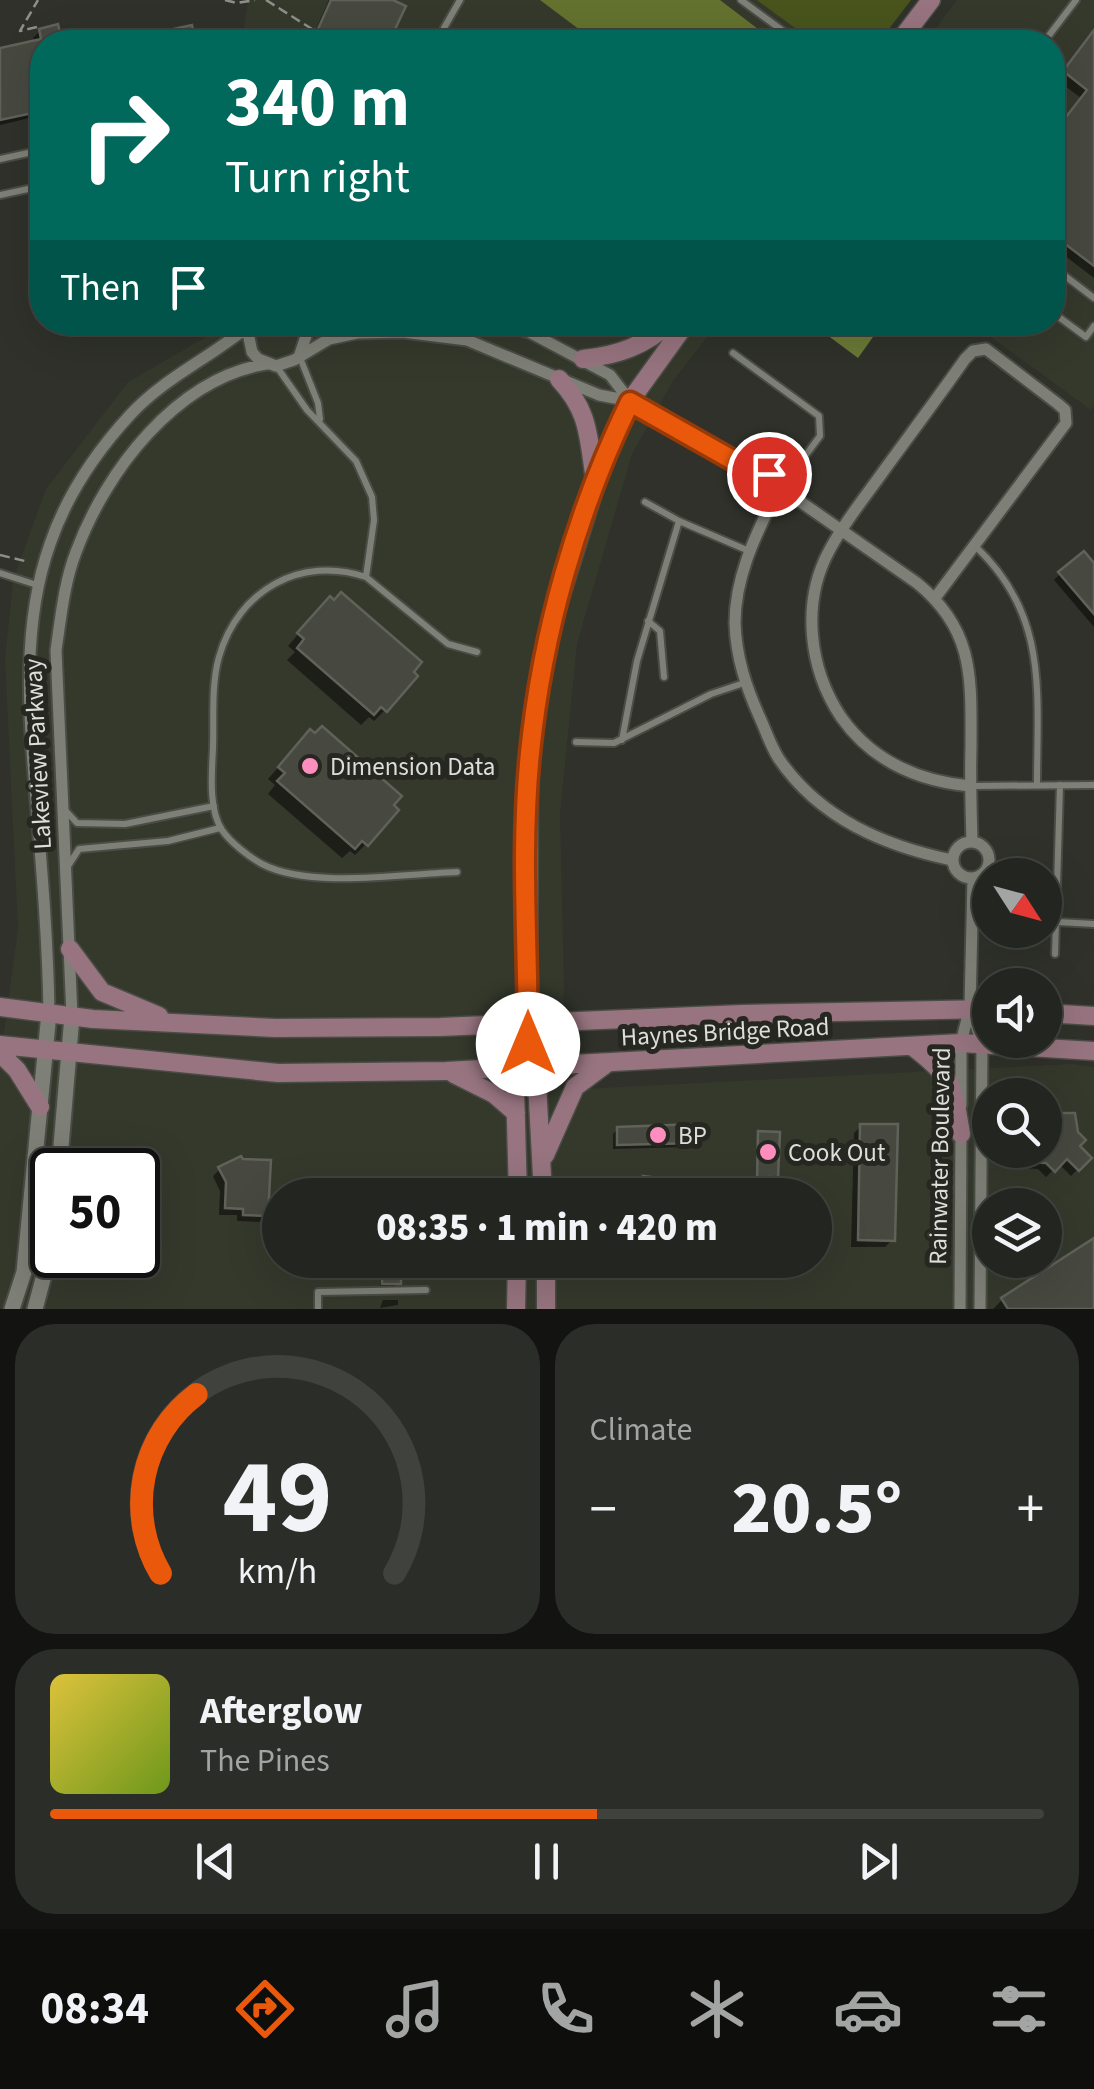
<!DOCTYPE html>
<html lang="en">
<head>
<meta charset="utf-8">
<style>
  body { margin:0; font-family:"Source Sans 3",sans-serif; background:#2b2d29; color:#f1f3f6; height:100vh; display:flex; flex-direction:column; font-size:38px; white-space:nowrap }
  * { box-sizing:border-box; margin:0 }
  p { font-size:32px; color:#a3a5a5 }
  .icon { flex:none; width:55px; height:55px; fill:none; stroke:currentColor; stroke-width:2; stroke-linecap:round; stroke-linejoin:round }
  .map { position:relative; height:1309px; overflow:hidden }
  .side { display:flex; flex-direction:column; gap:15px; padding:15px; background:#131412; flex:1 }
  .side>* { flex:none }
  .guide { position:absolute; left:30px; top:30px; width:1035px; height:305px; border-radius:40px; box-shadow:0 10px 40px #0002,0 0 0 2px #40423e; background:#00695c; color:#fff; overflow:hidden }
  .needle { width:65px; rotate:126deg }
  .controls { position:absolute; left:972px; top:858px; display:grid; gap:20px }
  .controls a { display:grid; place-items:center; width:90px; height:90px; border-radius:50%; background:#232520; box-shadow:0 10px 40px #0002,0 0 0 2px #40423e; font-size:50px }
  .speed { position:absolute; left:30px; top:1148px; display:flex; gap:20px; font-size:50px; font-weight:700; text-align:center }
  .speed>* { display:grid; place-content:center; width:130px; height:130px; border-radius:50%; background:#232520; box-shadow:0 10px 40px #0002,0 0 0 2px #40423e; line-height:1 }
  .speed .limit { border:5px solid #111; border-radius:15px; background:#fff; color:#111 }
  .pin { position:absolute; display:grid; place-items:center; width:85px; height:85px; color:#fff; margin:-42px; border:5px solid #fff; border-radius:50%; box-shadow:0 2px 10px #0007 }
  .me { position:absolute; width:110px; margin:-55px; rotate:0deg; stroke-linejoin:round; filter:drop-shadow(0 0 8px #0008) }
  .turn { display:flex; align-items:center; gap:35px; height:210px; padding:0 30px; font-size:45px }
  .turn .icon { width:130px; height:130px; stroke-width:2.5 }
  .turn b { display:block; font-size:70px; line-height:85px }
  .then { display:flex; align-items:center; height:95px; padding:0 30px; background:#0003; gap:20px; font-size:38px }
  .big { font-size:75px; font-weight:800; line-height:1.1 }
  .side .widget { flex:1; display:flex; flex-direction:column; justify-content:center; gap:15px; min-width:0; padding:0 35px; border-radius:40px; background:#2b2d29 }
  .side .dial { align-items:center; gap:0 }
  .dial svg { height:260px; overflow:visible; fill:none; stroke:#40423e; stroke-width:7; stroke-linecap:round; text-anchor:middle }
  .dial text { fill:#f1f3f6; stroke:none }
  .song { display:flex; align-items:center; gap:30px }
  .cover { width:120px; height:120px; border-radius:15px; background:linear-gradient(135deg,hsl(50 70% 55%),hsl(80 70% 35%)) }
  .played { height:10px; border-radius:5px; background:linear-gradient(90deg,#ea580c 55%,#40423e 55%) }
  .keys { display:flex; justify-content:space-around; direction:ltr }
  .heat { display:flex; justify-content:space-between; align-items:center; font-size:55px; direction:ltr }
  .side .tiles { flex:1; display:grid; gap:15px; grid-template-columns:1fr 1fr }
  .widget:last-child { grid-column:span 2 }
  .trip { position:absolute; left:262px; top:1178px; width:570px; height:100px; border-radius:50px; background:#232520; box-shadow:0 10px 40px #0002,0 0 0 2px #40423e; font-weight:800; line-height:100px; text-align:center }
  .dock { display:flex; height:160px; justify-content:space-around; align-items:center; background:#0e0f0d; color:#a3a5a5 }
  .dock .icon { width:70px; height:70px }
  .dock .active { color:#ea580c }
  .dock b { font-size:45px; color:#f1f3f6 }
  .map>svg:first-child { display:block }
  .built { fill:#35392c; fill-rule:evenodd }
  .green { fill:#48541c }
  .forest { fill:#63722f }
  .water { fill:#6a7936 }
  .shadow { fill:#0007 }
  .building { fill:#474941; stroke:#60625a; stroke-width:2.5 }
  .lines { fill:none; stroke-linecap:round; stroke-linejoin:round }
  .service-casing { stroke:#4a4c46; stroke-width:10 }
  .minor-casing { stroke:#4a4c46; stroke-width:15 }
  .tertiary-casing { stroke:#4a4c46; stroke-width:19 }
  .secondary-casing { stroke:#4a4c46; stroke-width:21 }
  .path { stroke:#8e8f8a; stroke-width:2.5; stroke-dasharray:10 5; stroke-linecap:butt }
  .service { stroke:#7e8078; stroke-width:6 }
  .minor { stroke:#7e8078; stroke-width:11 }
  .tertiary { stroke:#7e8078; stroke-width:15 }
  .secondary { stroke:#97747f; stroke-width:18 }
  .route-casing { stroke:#983908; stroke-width:25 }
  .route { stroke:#ea580c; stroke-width:18 }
  .poi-dot { fill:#fe8ebe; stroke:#252720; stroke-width:4 }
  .labels { text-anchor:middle; stroke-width:10; stroke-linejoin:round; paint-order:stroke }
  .street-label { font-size:25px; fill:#dddeda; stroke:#252720 }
  .poi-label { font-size:25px; fill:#dddeda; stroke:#252720; text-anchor:start }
</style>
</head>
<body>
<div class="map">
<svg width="1094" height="1309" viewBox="0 0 1094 1309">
  <rect width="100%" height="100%" fill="#2f312a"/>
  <path class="built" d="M248,0H906L873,42H255L244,28Z
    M957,0H1094V406L1091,410L972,323L1052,322V42H926Z
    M230,323H718L673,381L632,454L577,644L560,813L564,987L561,1090L1072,1064L1094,1067V1309H0V1062L18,929L5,659L13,580L46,489L128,382ZM990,1095H1045V1150H990ZM52,1170H138V1255H52ZM280,1195H815V1260H280ZM990,1205H1045V1260H990Z"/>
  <path class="green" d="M757,0H911L879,42H814Z"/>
  <path class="forest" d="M540,0H720L775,42H596Z"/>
  <path class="water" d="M811,323H883L858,358Z"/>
  <path class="shadow" d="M329,0H394L392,2L403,7L387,42H310Z
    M56,27L59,42H42V115L0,125V50L34,43L33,38L40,31Z
    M1094,32V278L1052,246V136L1081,98L1057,80Z
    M1094,566V627L1054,580L1060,574Z
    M319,610L385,710L374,721L369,717L361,725L287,660L295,652L288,646Z
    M315,736L366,844L355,855L350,851L342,858L268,794L275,785L268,779L299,744Z
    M1045,1115L1089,1158L1071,1176L1059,1164L1046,1177L1038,1169L1021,1168V1150H1045Z
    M861,1126L892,1240L885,1247H851L854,1133Z
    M618,1129L694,1142L689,1147L613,1149V1134Z
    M220,1169L266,1215L259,1222L237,1221V1215H219L220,1191L213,1176Z
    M1094,1241V1309H993L1002,1300Z
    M318,1260H407V1265L398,1268L395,1286H380L381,1276H318Z
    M383,1300H398V1305L380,1308Z"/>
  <path class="building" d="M331,0H393L406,6L389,42H312Z
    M58,24L62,42H42V111L0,120V48L41,39L39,29Z
    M192,25L196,42H132V38Z
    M1094,30V266L1052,234V135L1087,90L1063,71Z
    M1084,551L1094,563V614L1058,572Z
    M341,592L422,662L414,672L418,676L387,712L381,707L374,715L297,648L304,639L297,633L330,596L334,600Z
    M322,726L402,796L394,805L399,810L368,846L362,841L355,849L277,781L285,773L278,767L310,729L315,733Z
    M1059,1113H1075L1078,1132L1086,1140L1080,1146L1092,1158L1079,1171L1067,1159L1055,1172L1046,1163L1027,1162L1026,1150H1045V1118Z
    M696,1124V1143L617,1145V1127Z
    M860,1124H898L895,1241L858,1240Z
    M758,1131L780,1132L778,1178L770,1177V1182H757Z
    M241,1156L243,1159L271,1160L268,1216L243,1215V1209L225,1208L226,1182L218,1167Z
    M643,1176L668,1179V1195H630L629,1180H643Z
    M330,1184L384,1185V1195H329Z
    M1094,1238V1309H1008L1001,1298Z
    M320,1260H401V1284H382V1274H320Z"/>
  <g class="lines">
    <defs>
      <path id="service" d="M741,0L798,42
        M440,42L444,28L460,0
        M1044,42L1076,0
        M0,159L42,150
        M0,195L42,186
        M1052,266L1094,298
        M1052,312L1086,337L1094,326
        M467,339L471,322
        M733,353L819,416L820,436L794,471
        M299,355L318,403L320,419
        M277,367L307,410L356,461L372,497L374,520L366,577L448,644L477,652
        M645,502L679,521L749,551
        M975,546C1049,615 1037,693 1037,785
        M0,573L37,585
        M366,577C301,555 238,590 219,657C211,685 214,718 213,748C212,771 208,809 222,830C230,842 249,857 262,864C310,889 403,874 457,872
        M648,621L660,631L664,677
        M622,740L637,661L679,521
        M576,742L614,743L711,694L744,683
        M971,786L1094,785
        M64,809L77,823L125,824L214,806
        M68,866L79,849L168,841L220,828
        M1058,922L1094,924
        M1055,954L1060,785
        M318,1309V1292L426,1290"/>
      <path id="minor" d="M251,322L248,333L252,352L258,359L276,366L294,360L329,339L357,333L403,332L467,340L599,395L630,401L766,479
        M498,322L529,332L610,375L630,401
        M300,354L306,336L302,322
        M765 485a18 18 0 1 1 36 0a18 18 0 1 1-36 0Z
        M795,498L917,583C975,630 971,679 971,747C970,778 971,810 972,841
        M773,500C754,538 735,579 735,623C736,657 746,687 760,718C766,731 771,747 779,759C820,819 885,846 952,860
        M935,598L1066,423L1065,410L1058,404L986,349L973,351L965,359C939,396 912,432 885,469C866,496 844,522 829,551C801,603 809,669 841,717C872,761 918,781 970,786
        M953 860a18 18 0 1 1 36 0a18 18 0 1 1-36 0Z
        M971,1010L982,1043L980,1309
        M49,1013C48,943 42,871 36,800C29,716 21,626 50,544C66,497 96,452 130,415C165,377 212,357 251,324
        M72,1016L56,650C61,617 64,583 76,552C106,471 176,379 266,364
        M961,1105V1043L970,1007L973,878
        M960,1309L961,1128"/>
      <path id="tertiary" d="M59,1170L72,1016
        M12,1309L24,1272L49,1013
        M35,1309L44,1275L52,1216"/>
      <path id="secondary" d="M899,42L931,0
        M583,359C619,355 644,346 671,322
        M559,379C590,412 588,437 595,480
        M70,949L102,992L159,1016
        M0,1007L93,1019L275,1028L440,1027L742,1014L990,1009
        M1045,1013L1094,1016
        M0,1045L278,1073L446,1071L961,1043L1094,1051
        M912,1046C953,1077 953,1085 961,1134
        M0,1053L17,1070L40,1107
        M454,1074L494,1094L516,1113
        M545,1155L575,1087L606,1064
        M518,1195L515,1088L528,1065
        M543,1195L537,1083L528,1065L529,757L547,639L606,452L630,401L687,322
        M516,1309L517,1260
        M546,1309V1260"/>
    </defs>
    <use href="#service" class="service-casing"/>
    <use href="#minor" class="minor-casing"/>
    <use href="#tertiary" class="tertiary-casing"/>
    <use href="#secondary" class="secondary-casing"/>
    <path class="path" d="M225,0L237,3L255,0
      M266,0L312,29
      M37,27L20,31L38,0
      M0,555L29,562"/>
    <use href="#service" class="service"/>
    <use href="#minor" class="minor"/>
    <use href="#tertiary" class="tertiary"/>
    <use href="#secondary" class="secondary"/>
  </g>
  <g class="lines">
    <defs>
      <path id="route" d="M528,1044C528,948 520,849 530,753C542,633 577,510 630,402L766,479L769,474"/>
    </defs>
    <use href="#route" class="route-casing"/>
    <use href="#route" class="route"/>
  </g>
  <g class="poi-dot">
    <circle cx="310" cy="766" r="10"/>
    <circle cx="658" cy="1135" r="10"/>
    <circle cx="768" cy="1152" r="10"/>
  </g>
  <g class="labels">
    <g class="street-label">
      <text transform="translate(37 754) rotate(-93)" y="9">Lakeview Parkway</text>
      <text transform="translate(725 1031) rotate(-3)" y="9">Haynes Bridge Road</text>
      <text transform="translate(939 1156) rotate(-89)" y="9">Rainwater Boulevard</text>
    </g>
    <g class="poi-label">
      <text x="330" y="775">Dimension Data</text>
      <text x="678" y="1144">BP</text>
      <text x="788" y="1161">Cook Out</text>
    </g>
  </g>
</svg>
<div class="controls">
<a><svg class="needle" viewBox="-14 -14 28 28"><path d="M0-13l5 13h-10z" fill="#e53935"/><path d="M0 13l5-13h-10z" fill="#a3a5a5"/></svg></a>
<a><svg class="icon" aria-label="sound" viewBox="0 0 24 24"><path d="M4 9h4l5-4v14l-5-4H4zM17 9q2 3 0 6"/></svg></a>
<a><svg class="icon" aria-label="search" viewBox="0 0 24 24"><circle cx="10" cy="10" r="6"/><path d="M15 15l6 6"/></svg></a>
<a><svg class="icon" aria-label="layers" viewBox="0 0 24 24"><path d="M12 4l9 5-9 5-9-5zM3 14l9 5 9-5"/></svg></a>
</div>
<div class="speed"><div class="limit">50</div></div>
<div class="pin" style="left:769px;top:474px;background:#d93025"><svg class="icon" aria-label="arrive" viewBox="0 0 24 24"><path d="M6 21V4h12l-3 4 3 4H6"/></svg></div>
<svg class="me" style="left:528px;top:1044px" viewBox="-20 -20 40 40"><circle r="19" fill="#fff"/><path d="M0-13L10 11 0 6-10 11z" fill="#ea580c"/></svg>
<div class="trip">08:35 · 1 min · 420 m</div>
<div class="guide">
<div class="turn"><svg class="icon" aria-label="right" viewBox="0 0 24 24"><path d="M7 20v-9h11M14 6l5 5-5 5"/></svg><div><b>340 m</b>Turn right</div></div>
<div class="then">Then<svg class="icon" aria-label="arrive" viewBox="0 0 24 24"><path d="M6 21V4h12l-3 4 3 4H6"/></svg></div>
</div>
</div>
<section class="side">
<div class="tiles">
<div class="widget dial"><svg viewBox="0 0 100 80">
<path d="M14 69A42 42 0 1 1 86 69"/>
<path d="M14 69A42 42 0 0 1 25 14" stroke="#ea580c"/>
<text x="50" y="56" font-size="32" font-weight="700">49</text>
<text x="50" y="72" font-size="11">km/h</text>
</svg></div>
<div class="widget"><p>Climate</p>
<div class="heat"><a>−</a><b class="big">20.5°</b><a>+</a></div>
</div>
<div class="widget">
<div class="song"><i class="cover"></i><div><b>Afterglow</b><p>The Pines</p></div></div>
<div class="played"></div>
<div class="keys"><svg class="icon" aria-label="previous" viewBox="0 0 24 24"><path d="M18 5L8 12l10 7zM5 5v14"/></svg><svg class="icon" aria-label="pause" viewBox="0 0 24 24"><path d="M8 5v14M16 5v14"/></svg><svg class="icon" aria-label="next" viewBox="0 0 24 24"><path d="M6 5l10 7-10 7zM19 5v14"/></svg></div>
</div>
</div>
</section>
<nav class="dock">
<b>08:34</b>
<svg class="icon active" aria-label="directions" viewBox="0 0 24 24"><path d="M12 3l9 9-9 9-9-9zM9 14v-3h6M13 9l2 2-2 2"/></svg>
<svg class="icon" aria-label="music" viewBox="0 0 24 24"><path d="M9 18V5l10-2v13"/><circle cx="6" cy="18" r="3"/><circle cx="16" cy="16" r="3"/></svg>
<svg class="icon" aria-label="phone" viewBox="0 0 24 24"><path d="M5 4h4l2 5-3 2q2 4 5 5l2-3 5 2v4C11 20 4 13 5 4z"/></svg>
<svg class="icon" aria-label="climate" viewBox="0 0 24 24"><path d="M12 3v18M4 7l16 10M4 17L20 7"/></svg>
<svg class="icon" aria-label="car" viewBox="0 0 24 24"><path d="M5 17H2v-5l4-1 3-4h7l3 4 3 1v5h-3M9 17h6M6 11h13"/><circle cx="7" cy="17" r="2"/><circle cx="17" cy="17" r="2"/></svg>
<svg class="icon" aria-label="filters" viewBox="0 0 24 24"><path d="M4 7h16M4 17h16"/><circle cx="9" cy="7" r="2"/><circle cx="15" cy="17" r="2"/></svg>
</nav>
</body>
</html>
